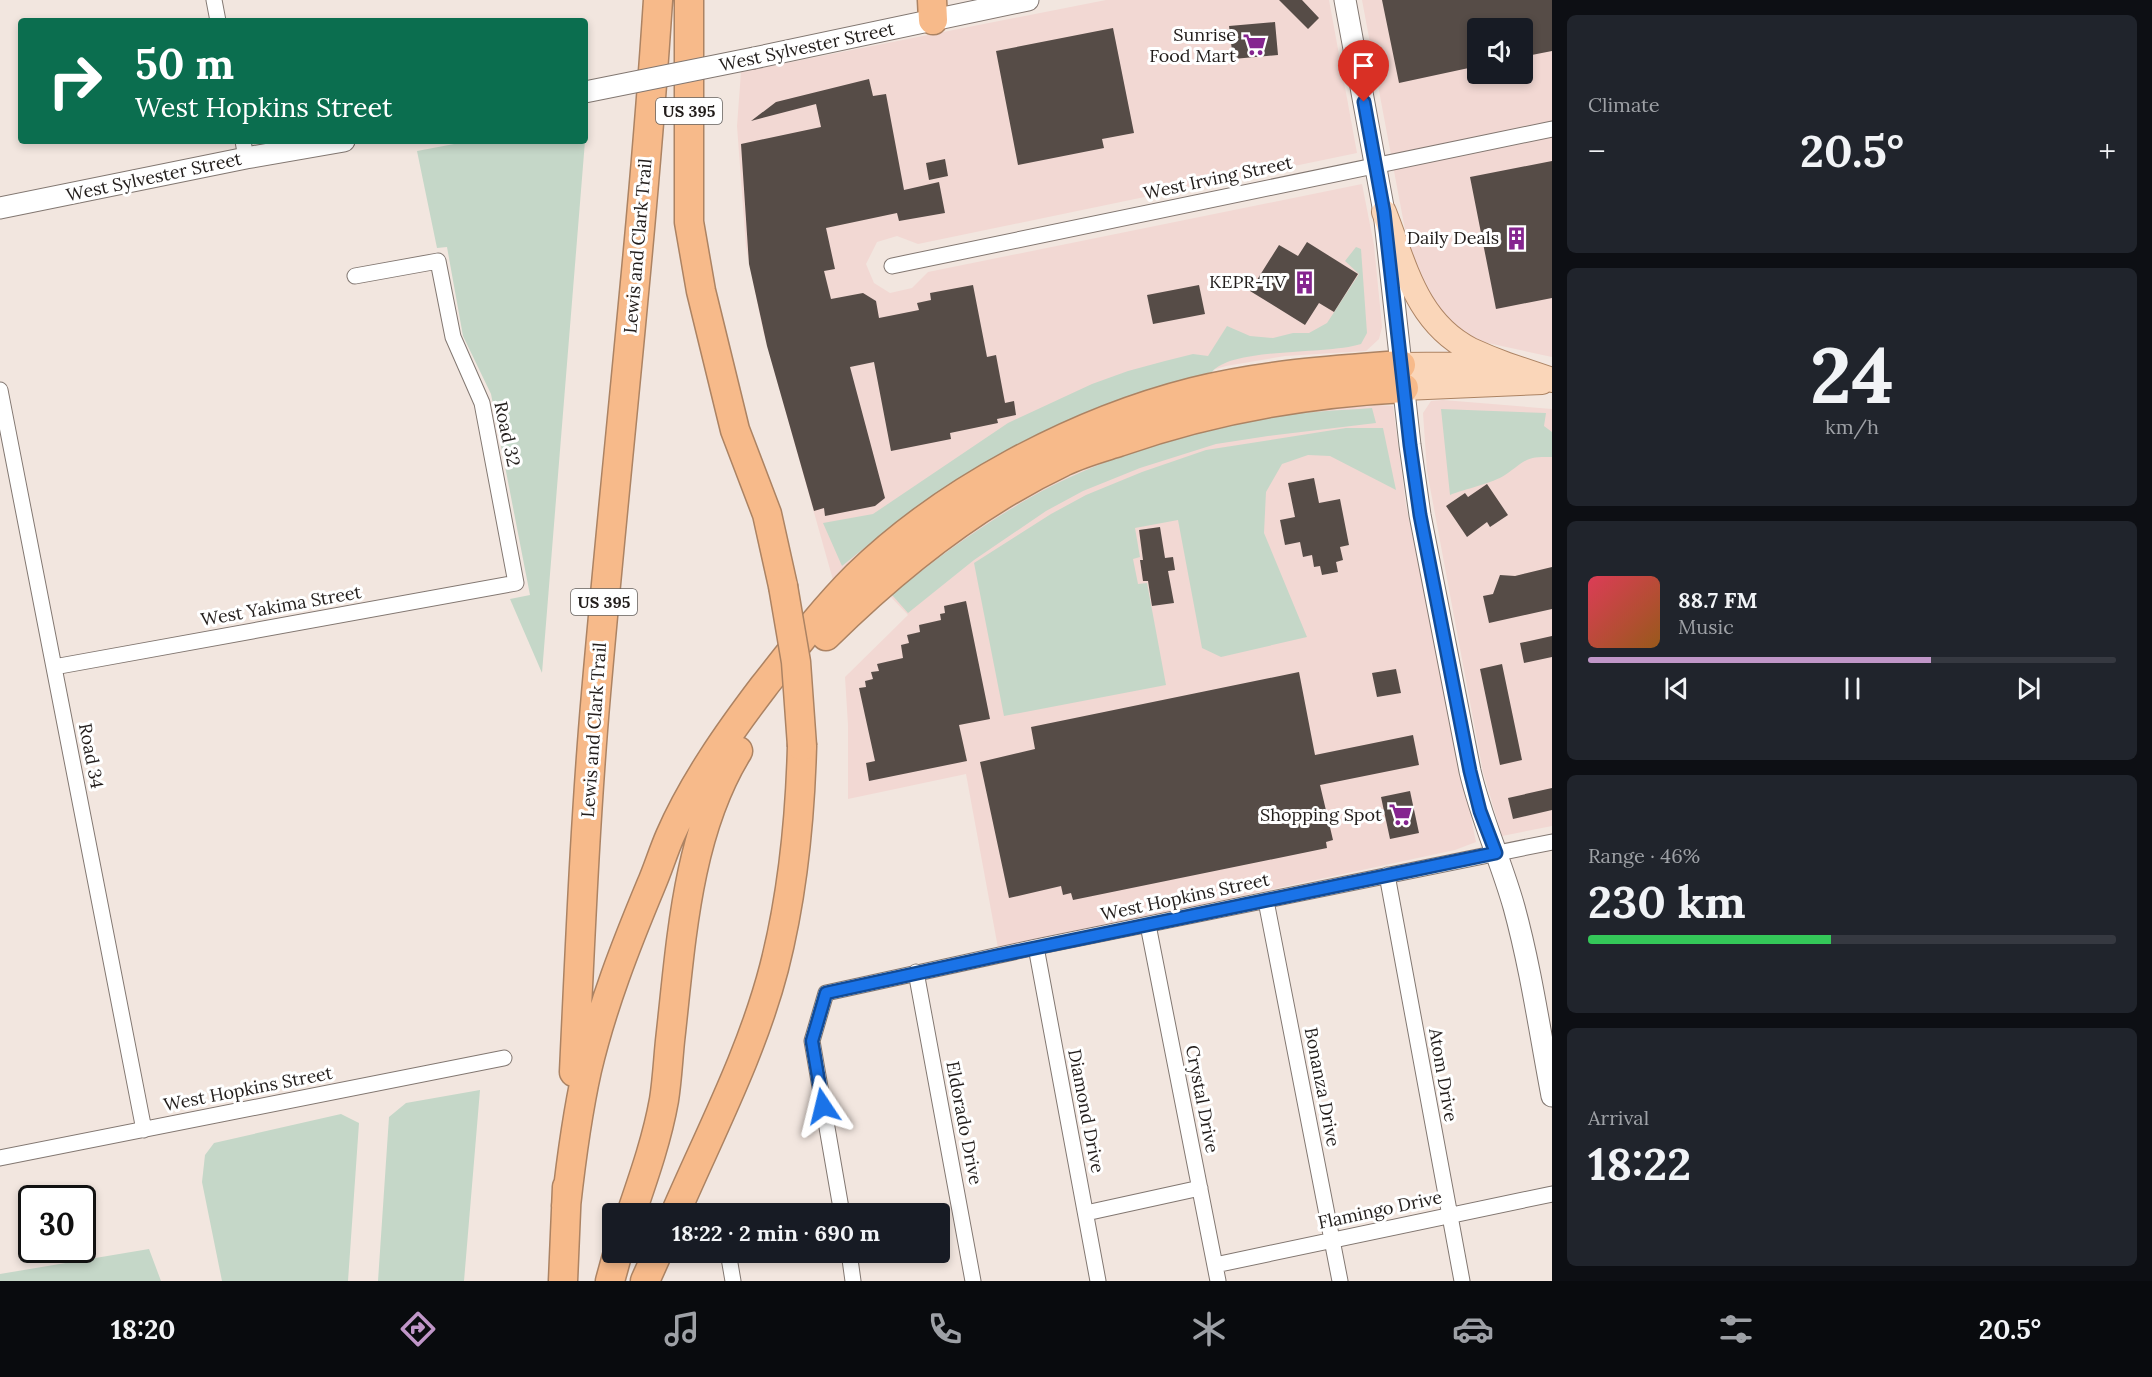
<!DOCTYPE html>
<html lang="en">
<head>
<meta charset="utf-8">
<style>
  body { margin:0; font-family:Lora,serif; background:#20242c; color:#f1f3f6; height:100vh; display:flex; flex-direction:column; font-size:22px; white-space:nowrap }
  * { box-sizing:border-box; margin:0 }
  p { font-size:20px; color:#9ea1a6 }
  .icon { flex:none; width:33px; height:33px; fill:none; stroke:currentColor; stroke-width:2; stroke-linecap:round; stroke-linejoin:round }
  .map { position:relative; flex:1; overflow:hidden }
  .sheet { display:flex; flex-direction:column; gap:15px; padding:15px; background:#0d0f14; width:600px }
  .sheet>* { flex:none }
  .guide { position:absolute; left:18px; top:18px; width:570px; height:126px; border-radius:6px; box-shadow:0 3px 9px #0003; background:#0b6e4f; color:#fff; overflow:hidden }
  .fabs { position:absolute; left:1467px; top:18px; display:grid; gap:12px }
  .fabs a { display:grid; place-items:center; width:66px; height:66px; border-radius:6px; background:#171b24; box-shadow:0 3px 9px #0003; font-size:30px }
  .speed { position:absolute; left:18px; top:1185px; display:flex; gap:12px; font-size:30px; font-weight:700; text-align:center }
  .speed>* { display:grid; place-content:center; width:78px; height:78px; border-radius:50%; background:#171b24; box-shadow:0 3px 9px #0003; line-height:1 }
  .speed .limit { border:3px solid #111; border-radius:9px; background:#fff; color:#111 }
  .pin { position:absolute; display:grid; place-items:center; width:51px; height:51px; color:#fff; margin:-62px -26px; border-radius:50% 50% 50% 0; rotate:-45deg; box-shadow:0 0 6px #0007 }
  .pin .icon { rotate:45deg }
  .me { position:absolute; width:66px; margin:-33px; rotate:350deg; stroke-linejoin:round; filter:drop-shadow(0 0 4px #0008) }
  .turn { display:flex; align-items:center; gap:21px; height:126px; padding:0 18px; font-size:27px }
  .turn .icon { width:78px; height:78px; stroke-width:2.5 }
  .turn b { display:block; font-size:42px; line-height:51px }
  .big { font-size:45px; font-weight:700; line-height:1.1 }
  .sheet .tile { flex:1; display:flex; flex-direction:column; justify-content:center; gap:9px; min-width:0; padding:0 21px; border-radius:9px; background:#20242c }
  .sheet .dial { align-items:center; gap:0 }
  .dial b { font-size:78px; line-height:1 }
  .song { display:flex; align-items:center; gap:18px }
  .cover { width:72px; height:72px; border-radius:9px; background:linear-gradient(135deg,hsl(350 70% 55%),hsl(30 70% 35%)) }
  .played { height:6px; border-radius:3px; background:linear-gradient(90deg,#c096c8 65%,#363941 65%) }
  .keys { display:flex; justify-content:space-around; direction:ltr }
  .heat { display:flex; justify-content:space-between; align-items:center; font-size:33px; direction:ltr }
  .charge { height:9px; border-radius:4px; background:linear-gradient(90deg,#34c759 46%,#363941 0) }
  .trip { position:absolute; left:602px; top:1203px; width:348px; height:60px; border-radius:6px; background:#171b24; box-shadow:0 3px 9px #0003; font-weight:700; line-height:60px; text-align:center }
  .tabs { display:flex; height:96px; justify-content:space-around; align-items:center; background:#090b0e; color:#9ea1a6 }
  .tabs .icon { width:42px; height:42px }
  .tabs .selected { color:#c096c8 }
  .tabs b { font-size:27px; color:#f1f3f6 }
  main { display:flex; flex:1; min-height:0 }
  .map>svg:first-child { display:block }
  .commercial { fill:#f2d8d3; fill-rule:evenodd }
  .green { fill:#c5d7c8 }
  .building { fill:#564c47 }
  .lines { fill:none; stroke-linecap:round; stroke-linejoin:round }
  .street-casing { stroke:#827771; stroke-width:17 }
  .secondary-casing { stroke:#827771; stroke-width:23 }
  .primary-casing { stroke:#ac8363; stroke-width:26 }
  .highway-casing { stroke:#ac8363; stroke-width:31 }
  .street { stroke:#fff; stroke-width:15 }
  .secondary { stroke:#fff; stroke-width:21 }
  .primary { stroke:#fad6b9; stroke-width:24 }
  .highway { stroke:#f7ba8a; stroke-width:28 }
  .secondary-bridge-casing { stroke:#827771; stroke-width:23; stroke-linecap:butt }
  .highway-bridge-casing { stroke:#ac8363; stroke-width:31; stroke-linecap:butt }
  .secondary-bridge { stroke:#fff; stroke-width:21 }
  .highway-bridge { stroke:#f7ba8a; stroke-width:28 }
  .route-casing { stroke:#114b97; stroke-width:15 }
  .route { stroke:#1a73e8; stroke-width:10 }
  .labels { text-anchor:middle; stroke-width:6; stroke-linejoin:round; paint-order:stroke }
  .shield { fill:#fff; stroke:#64615f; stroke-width:1.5 }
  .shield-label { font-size:16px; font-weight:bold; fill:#221d1b }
  .poi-label { font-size:18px; fill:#221d1b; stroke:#fff; text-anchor:end }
  .street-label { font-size:18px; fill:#221d1b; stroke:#fff }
</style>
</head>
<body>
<main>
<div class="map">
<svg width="1552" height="1281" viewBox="0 0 1552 1281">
  <rect width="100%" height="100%" fill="#f2e6df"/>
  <path class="commercial" d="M1106,0H1329L1357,153L918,244L897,236L877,242L866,264L874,283L890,293L912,288L928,272L1362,184L1374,245L1382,327L1379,339L1366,351L1285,356L1226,366L1163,384L1100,408L892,528L833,580L763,331L746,247L737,126L741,72Z
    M1362,0H1552V357L1469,339L1442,325L1412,267ZM1478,28H1522V74H1478Z
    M1443,400L1552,409V826L1502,836L1483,772L1427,471L1423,413L1431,401Z
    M1369,404L1393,406L1406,505L1476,842L1455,850L998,948L966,774L848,799V725L845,677L908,615L888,594L983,523L1036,492L1088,468L1144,446L1263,415Z"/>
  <path class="green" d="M470,141H585L542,673L510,599L530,595L491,394L463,336L447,247L437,248L417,151Z
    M1356,247L1361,249L1367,333L1361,344C1327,355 1233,347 1212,372C1172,382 1132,393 1094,409C1001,447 919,503 842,566L823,523L873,514L1008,423L1092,384L1128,371L1165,361L1193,354L1208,356L1227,326L1250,336L1273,338L1293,333H1309L1327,323L1359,274L1345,261Z
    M1372,408L1376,423L1268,436L1216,444L1140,468L1083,491L1046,511L974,560L908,613L892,595C938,556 989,520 1042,491C1107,457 1181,434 1253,420C1292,412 1332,411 1372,408Z
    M1441,409L1546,413L1544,426L1552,432V457C1524,456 1526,461 1505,475C1493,483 1465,489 1450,495Z
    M1346,428H1383L1396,490L1330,456L1308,455L1282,464L1266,492L1264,533L1307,637L1221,657L1202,648L1178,520L1135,528L1140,557L1133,559L1138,584L1147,583L1166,685L1004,716L974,563L1051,514L1086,495L1142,472L1206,450Z
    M480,1090L464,1281H378L389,1117L406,1103Z
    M341,1114L359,1123L348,1281H222L202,1182L205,1155L214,1143Z
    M149,1249L161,1281H0V1274Z"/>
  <path class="building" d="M1279,0H1302L1319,18L1308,29Z
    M1382,0H1552V51L1522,57V28H1478V66L1399,83Z
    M1275,22L1278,55L1233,59L1229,26Z
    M1113,28L1134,133L1102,139L1104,148L1018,165L996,51Z
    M869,79L873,96L886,94L904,190L939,182L945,213L899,221L897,213L826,228L835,269L824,271L831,299L863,293L876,301L879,318L919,310L917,303L931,300L930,293L973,285L987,357L996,355L1005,403L1014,401L1016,415L997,419L998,423L950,433L951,439L891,451L874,362L850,367L885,498L875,506L825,516L824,508L814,511L767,346L749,264L741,144L821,127L816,104L751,121L776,102Z
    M945,159L948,176L929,180L926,163Z
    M1552,161V298L1496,309L1470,177Z
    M1307,242L1358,274L1334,312L1319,303L1305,325L1250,291L1279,245L1298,256Z
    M1199,285L1205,314L1153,324L1147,295Z
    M1314,478L1319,503L1340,499L1349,545L1340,547L1343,560L1336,562L1338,572L1322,575L1320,566L1314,567L1312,555L1303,557L1300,542L1285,545L1280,520L1295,517L1288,483Z
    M1487,484L1508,515L1490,527L1487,522L1467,537L1446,506L1465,493L1468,497Z
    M1160,527L1165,558L1173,557L1175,570L1168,571L1174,603L1152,606L1148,581H1143L1140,560H1143L1139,530Z
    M1552,567V609L1489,623L1483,596L1493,594L1500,575L1515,576Z
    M966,601L990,719L959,725L967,761L869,781L866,763L875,761L859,688L866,687L865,681L873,679L871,672L879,671L877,664L903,658L901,645L909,643L907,635L920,632L919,625L941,620L940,614L945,613L944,606Z
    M1552,636V657L1524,663L1520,643Z
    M1502,664L1522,760L1500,765L1480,669Z
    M1396,669L1401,693L1377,697L1372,673Z
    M1299,672L1315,755L1413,735L1419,765L1320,785L1333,840L1326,842L1327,848L1073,900L1071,893L1063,895L1061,886L1009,898L980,762L1035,749L1031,727Z
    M1552,788V810L1513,819L1508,798Z
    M1410,791L1419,833L1390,839L1381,797Z"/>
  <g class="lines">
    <defs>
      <path id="street" d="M214,0L218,21
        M243,141L246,158
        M892,266L1552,129
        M0,390L144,1130
        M54,667L516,583L482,403L453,337L438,261L355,276
        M1387,875L1462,1281
        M1266,901L1340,1281
        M1148,925L1218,1281
        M1036,947L1098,1281
        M916,972L973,1281
        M0,1158L504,1058
        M1086,1213L1200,1188
        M842,1214L812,1041L826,993L1036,947L1552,842
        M728,1252L733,1281
        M849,1252L853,1281
        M1215,1265L1552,1194"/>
      <path id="secondary" d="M1345,0L1384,212L1410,445L1420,515L1470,771C1481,818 1501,861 1514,907C1531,969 1540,1033 1552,1096
        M754,58L1028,0
        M0,208L246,158L344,141"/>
      <path id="primary" d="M1384,212C1405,265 1416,322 1471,350C1482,355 1494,360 1505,364
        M1401,365L1505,364L1552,380
        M1404,388L1542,382"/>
      <path id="highway" d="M689,0V222L701,291L735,430L767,514L783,586
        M932,0L933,20
        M826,636C896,567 974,504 1063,462C1081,453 1100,448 1119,442C1210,410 1307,393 1404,388
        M574,1072C580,946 585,820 596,694C616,463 643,232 658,0
        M566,1206C571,1161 577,1115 587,1070C602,1006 626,945 651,885C658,869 663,852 670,836C693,783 729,732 764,686C794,648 823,610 857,576C944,491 1075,422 1193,392C1261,375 1331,370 1401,365
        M631,1214C644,1176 657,1139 664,1100C667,1081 668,1061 670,1041C681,945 686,835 738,751
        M675,1214C710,1133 752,1053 774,968C793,894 800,822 802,746
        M563,1281L567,1187
        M610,1281L618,1252
        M645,1281L658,1252"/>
    </defs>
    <use href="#street" class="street-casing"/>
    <use href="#secondary" class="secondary-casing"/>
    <use href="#primary" class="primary-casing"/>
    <use href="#highway" class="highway-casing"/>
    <use href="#street" class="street"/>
    <use href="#secondary" class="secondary"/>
    <use href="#primary" class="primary"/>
    <use href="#highway" class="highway"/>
    <defs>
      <path id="secondary-bridge" d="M585,92L754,58"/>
      <path id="highway-bridge" d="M783,586L796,662L802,746"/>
    </defs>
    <use href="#secondary-bridge" class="secondary-bridge-casing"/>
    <use href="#highway-bridge" class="highway-bridge-casing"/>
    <use href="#secondary-bridge" class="secondary-bridge"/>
    <use href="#highway-bridge" class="highway-bridge"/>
  </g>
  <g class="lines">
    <defs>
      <path id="route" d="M823,1106L812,1041L826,993L996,956L1496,853L1480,811L1470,771L1420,515L1410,445L1384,212L1364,102"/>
    </defs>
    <use href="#route" class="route-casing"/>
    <use href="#route" class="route"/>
  </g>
  <defs>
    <symbol id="supermarket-bare" viewBox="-9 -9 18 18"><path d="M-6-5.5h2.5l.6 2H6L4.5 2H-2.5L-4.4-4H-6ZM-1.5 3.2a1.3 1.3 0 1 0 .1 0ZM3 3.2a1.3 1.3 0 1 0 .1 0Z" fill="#85258f" stroke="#fff" stroke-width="2.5" paint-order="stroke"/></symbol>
    <symbol id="building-bare" viewBox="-9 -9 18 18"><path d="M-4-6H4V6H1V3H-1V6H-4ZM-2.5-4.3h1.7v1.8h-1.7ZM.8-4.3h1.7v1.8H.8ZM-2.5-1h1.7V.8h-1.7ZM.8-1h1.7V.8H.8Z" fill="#85258f" stroke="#fff" stroke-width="2.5" paint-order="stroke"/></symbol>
  </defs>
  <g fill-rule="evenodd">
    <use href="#supermarket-bare" x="1238" y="28" width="33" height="33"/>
    <use href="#building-bare" x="1500" y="222" width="33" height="33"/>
    <use href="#building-bare" x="1288" y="266" width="33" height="33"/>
    <use href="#supermarket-bare" x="1384" y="798" width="33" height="33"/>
  </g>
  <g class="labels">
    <g class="shield">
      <rect x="656" y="98" width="66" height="26" rx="4.5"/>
      <rect x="571" y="589" width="66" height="26" rx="4.5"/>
    </g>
    <g class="shield-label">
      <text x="689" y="117">US 395</text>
      <text x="604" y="608">US 395</text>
    </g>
    <g class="poi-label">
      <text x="1236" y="41">Sunrise<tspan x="1236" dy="21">Food Mart</tspan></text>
      <text x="1499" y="244">Daily Deals</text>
      <text x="1286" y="288">KEPR-TV</text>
      <text x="1382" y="821">Shopping Spot</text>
    </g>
    <g class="street-label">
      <text transform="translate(807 47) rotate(-12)" y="6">West Sylvester Street</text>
      <text transform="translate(154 177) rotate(-12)" y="6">West Sylvester Street</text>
      <text transform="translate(1218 178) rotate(-12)" y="6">West Irving Street</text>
      <text transform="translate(638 246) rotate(-85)" y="6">Lewis and Clark Trail</text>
      <text transform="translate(507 434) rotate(78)" y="6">Road 32</text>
      <text transform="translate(281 606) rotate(-10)" y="6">West Yakima Street</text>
      <text transform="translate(594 730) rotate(-86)" y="6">Lewis and Clark Trail</text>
      <text transform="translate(91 756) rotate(79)" y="6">Road 34</text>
      <text transform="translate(1185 897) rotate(-12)" y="6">West Hopkins Street</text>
      <text transform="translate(1443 1075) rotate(80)" y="6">Atom Drive</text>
      <text transform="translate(1322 1087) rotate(79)" y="6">Bonanza Drive</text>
      <text transform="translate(248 1089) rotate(-11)" y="6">West Hopkins Street</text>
      <text transform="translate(1202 1099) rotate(79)" y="6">Crystal Drive</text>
      <text transform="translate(1086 1111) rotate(79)" y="6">Diamond Drive</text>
      <text transform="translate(964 1123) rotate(79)" y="6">Eldorado Drive</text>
      <text transform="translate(1380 1210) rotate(-12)" y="6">Flamingo Drive</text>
    </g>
  </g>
</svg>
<div class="fabs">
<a><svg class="icon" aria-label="sound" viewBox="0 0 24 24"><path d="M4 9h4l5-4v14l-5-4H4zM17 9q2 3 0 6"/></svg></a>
</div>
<div class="speed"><div class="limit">30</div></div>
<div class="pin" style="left:1364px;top:102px;background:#d93025"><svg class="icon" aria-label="arrive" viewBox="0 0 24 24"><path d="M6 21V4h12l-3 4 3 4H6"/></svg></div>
<svg class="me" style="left:823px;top:1106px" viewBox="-20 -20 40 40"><path d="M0-17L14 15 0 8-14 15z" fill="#1a73e8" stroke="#fff" stroke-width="4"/></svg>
<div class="trip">18:22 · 2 min · 690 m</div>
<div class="guide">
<div class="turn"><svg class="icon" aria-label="right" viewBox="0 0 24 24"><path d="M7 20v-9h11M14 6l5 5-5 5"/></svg><div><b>50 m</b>West Hopkins Street</div></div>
</div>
</div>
<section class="sheet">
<div class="tile"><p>Climate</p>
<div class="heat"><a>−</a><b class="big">20.5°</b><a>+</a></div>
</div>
<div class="tile dial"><b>24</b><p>km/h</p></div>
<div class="tile">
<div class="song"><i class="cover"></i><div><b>88.7 FM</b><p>Music</p></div></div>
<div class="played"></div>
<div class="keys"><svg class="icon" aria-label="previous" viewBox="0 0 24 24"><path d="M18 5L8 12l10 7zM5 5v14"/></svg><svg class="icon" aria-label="pause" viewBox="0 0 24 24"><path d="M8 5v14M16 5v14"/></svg><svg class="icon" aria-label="next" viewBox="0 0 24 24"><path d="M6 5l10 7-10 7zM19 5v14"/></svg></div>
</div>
<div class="tile"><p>Range · 46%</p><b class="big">230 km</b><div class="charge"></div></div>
<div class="tile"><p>Arrival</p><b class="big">18:22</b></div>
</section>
</main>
<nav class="tabs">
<b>18:20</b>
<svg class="icon selected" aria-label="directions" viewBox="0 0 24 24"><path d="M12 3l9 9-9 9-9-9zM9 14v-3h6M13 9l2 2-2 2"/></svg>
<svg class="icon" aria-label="music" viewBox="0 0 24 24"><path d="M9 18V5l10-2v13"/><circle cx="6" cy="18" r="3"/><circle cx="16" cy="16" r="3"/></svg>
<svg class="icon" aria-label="phone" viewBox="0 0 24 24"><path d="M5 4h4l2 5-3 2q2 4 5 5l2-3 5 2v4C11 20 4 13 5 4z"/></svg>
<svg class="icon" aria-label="climate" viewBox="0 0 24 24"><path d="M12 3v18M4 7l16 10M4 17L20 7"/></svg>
<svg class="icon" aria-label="car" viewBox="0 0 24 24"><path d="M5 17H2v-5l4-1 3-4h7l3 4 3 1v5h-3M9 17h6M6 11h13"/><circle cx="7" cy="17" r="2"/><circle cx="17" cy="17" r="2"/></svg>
<svg class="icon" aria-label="filters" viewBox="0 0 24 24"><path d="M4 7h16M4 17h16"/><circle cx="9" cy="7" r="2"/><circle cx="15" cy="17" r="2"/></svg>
<b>20.5°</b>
</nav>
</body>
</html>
